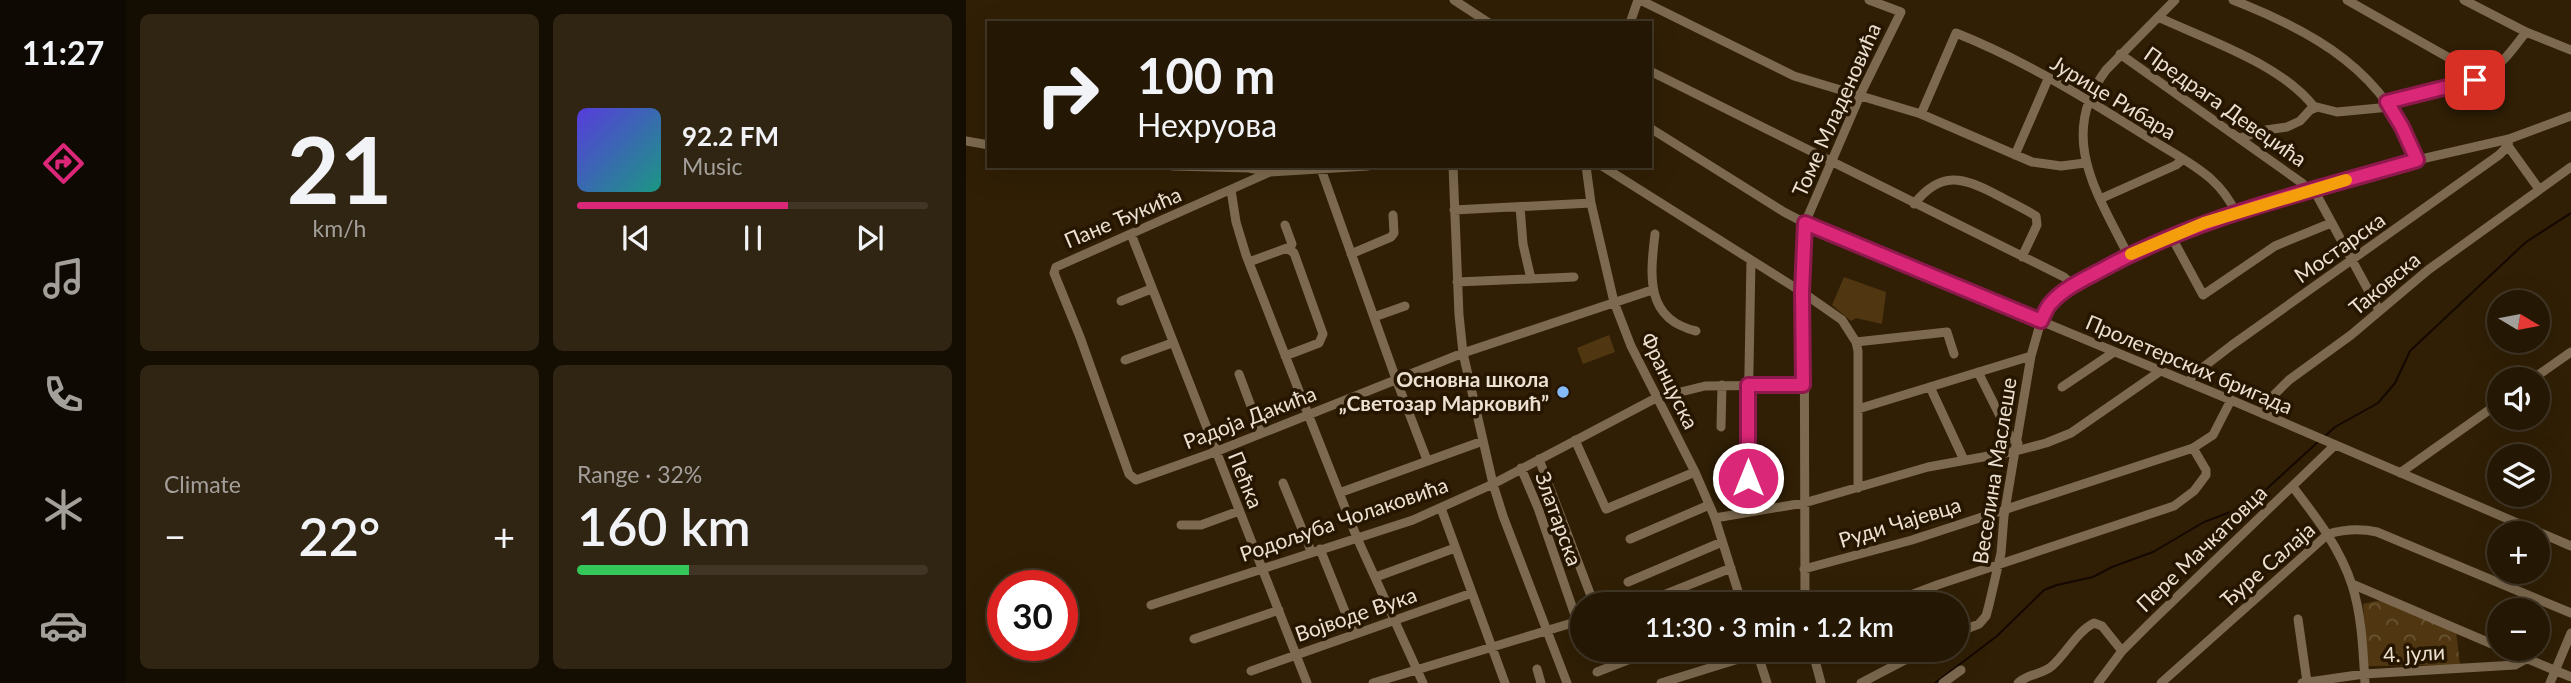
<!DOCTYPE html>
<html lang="en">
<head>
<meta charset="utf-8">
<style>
  body { margin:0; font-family:Lato,sans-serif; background:#302413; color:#f1f3f6; height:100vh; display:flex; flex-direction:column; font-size:26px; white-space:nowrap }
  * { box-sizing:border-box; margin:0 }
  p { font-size:23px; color:#a39f9a }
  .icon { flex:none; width:38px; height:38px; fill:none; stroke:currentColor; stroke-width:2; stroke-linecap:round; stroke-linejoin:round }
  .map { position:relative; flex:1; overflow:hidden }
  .drawer { display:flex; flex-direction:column; gap:14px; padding:14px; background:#140d02; width:840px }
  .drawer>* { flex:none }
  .guide { position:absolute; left:21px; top:21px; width:665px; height:147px; border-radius:0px; box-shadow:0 7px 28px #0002,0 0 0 2px #413626; background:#241704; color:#f1f3f6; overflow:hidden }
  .needle { width:46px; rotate:100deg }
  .buttons { position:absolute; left:1521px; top:290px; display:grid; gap:14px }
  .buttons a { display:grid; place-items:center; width:63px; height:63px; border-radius:50%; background:#241704; box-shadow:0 7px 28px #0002,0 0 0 2px #413626; font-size:35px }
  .speed { position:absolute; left:21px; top:570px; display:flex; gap:14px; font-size:35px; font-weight:700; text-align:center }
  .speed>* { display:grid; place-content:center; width:91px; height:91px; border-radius:50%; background:#241704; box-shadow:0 7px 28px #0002,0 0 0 2px #413626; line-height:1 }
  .speed .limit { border:10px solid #d22; background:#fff; color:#111 }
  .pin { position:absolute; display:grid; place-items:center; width:60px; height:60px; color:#fff; margin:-30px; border-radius:14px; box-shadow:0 4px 10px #0006 }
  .me { position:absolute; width:77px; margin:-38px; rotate:0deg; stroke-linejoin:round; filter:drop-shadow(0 0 5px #0008) }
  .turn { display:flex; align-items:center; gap:24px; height:147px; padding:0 35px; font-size:32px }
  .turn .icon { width:91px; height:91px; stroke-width:2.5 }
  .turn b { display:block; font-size:49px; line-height:60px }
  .big { font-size:52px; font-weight:600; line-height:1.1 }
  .drawer .card { flex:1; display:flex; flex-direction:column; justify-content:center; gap:10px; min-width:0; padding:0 24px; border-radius:10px; background:#302413 }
  .drawer .dial { align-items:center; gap:0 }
  .dial b { font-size:91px; line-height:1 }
  .song { display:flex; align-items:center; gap:21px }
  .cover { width:84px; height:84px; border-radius:10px; background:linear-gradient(135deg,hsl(250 70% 55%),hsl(170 70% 35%)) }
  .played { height:7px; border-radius:4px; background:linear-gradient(90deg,#db2777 60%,#413626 60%) }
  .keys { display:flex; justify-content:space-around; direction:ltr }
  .heat { display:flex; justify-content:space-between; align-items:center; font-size:38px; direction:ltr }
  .charge { height:10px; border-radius:5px; background:linear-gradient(90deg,#34c759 32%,#413626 0) }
  .drawer .tiles { flex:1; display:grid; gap:14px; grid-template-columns:repeat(2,1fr) }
  .trip { position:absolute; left:604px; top:592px; width:399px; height:70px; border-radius:35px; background:#241704; box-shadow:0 7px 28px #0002,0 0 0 2px #413626; font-weight:600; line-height:70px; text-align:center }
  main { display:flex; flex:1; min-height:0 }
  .dock { display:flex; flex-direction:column; width:126px; justify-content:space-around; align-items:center; background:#0e0902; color:#a39f9a }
  .dock .icon { width:49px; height:49px }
  .dock .on { color:#db2777 }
  .dock b { font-size:32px; color:#f1f3f6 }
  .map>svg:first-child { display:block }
  .grass { fill:#503711 }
  .park { fill:url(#park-crowns) }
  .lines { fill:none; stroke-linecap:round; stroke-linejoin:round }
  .stream { stroke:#150800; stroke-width:2 }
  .minor { stroke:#7c694f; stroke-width:9 }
  .route-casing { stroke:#8e194d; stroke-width:18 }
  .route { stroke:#db2777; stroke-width:12 }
  .slow { stroke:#f59e0b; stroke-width:12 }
  .poi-dot { fill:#86bbfb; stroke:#261600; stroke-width:2.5 }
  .labels { text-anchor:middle; stroke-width:7; stroke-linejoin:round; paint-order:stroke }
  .street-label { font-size:21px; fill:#ebe0d1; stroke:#261600 }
  .poi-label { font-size:21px; font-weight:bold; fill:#ebe0d1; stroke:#261600; text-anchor:end }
</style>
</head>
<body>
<main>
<nav class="dock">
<b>11:27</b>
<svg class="icon on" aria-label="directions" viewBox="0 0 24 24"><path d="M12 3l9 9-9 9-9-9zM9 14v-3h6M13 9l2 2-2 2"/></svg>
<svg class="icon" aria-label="music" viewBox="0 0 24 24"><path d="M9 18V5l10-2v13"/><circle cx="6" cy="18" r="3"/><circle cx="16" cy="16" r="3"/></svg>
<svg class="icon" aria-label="phone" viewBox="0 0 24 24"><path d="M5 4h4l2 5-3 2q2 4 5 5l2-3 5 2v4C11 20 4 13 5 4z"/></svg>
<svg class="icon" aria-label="climate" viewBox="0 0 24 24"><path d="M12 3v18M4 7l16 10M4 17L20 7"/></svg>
<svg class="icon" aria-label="car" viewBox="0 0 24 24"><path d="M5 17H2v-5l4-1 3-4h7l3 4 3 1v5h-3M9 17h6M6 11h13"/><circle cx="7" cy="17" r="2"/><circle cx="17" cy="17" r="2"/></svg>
</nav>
<section class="drawer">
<div class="tiles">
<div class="card dial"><b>21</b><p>km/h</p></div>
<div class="card">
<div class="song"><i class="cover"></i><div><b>92.2 FM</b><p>Music</p></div></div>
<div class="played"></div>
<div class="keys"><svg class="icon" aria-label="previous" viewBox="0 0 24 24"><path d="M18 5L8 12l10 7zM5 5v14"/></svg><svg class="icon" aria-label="pause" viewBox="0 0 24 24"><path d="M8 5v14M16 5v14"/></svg><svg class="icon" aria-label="next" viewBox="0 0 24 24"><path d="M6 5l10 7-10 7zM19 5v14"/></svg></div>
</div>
<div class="card"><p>Climate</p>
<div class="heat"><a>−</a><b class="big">22°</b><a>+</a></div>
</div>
<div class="card"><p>Range · 32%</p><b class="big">160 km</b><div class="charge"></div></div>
</div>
</section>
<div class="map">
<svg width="1605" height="683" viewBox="0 0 1605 683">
  <defs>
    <pattern id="park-crowns" width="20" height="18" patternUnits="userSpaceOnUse" patternTransform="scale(1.75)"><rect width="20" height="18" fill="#503711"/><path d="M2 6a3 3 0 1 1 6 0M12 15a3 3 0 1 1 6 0" fill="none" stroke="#695433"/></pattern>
  </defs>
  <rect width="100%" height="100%" fill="#301f05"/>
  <path class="grass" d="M878,277L920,292L916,324L890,318L885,321L866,305Z
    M643,335L649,352L617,364L611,348Z"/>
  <path class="park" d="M1415,600L1490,632L1494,665L1402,666L1397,604Z"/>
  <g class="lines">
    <path class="stream" d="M1358,437L1369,427L1412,403L1429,383L1444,351L1560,242L1605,213
      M969,683L1031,636L1078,590L1091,585L1127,577L1146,567L1187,552L1238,522L1283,505L1353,441"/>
    <path class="minor" d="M488,0L523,23
      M674,0L828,76L955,114L1066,162L1095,166L1119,163
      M1267,0C1349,32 1420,72 1451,160
      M1381,0L1515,76
      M1498,0L1560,32L1605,50
      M1192,17C1241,40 1316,64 1349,108
      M664,23L672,0
      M1154,54L1336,183L1343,191
      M684,71L1098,277L1107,285
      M1421,102C1454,94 1493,90 1522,72C1538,63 1549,46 1560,32
      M955,114L990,33C1058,60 1121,99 1183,138C1203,151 1227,163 1245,179C1256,189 1264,200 1270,213
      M684,128L818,212L839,223L1265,400L1605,546
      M1274,138L1300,130L1321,127L1334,121L1344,110L1351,107L1371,112L1424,107
      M0,141L23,145
      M1542,146L1573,189
      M1049,155L1082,79
      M206,166L283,168L304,172
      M402,166L304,172L90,267L88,273L114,337L163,474L170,480L249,452L497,353L686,290
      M487,166L493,315L497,353L527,484L537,516L601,683
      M620,166L625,203L648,302L665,346L729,472L749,518L776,604
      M636,166L836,292L876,320L890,342L892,351V488
      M355,169L430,379L461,460
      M265,190L270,222L280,255L342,414L391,538L457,683
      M1348,190L1413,310
      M1134,199L1210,165L1217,159
      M948,204C975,170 997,177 1031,195C1044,202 1057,208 1070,216L1071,225L1056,257
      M554,207L557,244L565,279
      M488,210L625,203
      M319,225L326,244L324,248
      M165,234L341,683
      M689,234C684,276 679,319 730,331
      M1205,236L1237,295L1309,246L1365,223
      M385,254L425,237L428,233L427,215
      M1162,255C1131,193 1091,136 1140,70L1209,0
      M283,262L321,248L328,253L357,334L353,343L319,356
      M491,282L608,277
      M155,301L185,289
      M408,317L439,306
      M890,342L981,332L988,354
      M159,360L206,343
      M1012,372L1045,438L1052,443
      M273,374L295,433
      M1565,380L1605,352
      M1223,383L1227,375L1266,345L1533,155L1542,146L1543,139
      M964,387L998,460
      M1096,387L1148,352
      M892,409L1065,356
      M1297,414L1306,397L1323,380L1385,335L1462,270L1605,167
      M755,427L756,385
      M609,440L640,509L729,472
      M573,459L628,604
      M555,468L572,508L611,621
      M1434,473L1533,403
      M781,478L785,260
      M317,483L345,551
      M1327,487C1350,517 1374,548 1386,585C1396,616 1397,651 1399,683
      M373,493L517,441
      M475,508L539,683
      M749,518L838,503L962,467L1050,451L1080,443L1105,433L1193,372
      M215,525H235L273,511
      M664,539L743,505
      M354,549L388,634
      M838,569L946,540L1227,448L1247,435L1265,400
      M410,577L489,548
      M662,582L756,542
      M1386,584L1533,647
      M675,604L765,568
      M839,604L838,233L839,223L896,91L935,12L903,0
      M921,604L971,585L1208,506L1228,491L1240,475V470L1227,448
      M185,605L447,520L527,484L690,398L739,386L837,385
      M1332,619L1341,682
      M990,633L1013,624L1020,616L1023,605L1035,553L1038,516L1065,356L1075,321L1080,309L1087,300L1107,285L1162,255L1238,223L1451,160L1543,139L1605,116
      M228,639L313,610
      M790,649L801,683
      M846,649L855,683
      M1538,649L1605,677
      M571,669L575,683
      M285,671L506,593
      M631,672L690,649
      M407,683L616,620
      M695,683L792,653
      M895,683L960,649
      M977,683L995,670
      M1052,683C1063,673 1076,675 1086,666C1101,653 1110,632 1128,623L1136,626L1156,651
      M1132,683L1156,651L1184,623L1369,445
      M1195,683L1362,534C1379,529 1394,528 1411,532L1605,613
      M1336,683L1398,674L1549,665L1560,659
      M1584,683L1605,633"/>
  </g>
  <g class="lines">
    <defs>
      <path id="route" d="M782,478V385H837L836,292L839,223L1075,321C1078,315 1080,308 1085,303C1099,287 1121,278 1139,268C1236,215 1346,191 1451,160L1436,127L1421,102L1509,80"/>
    </defs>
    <use href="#route" class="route-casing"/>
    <use href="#route" class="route"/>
    <path class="slow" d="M1165,254L1238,223L1380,180"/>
  </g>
  <circle class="poi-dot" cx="597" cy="392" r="7"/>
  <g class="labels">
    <g class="street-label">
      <text transform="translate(1147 98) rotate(31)" y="7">Јурице Рибара</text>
      <text transform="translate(1259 107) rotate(35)" y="7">Предрага Девеџића</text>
      <text transform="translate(871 110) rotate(-66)" y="7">Томе Младеновића</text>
      <text transform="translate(157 218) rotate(-23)" y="7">Пане Ђукића</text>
      <text transform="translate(1374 248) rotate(-35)" y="7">Мостарска</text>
      <text transform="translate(1419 284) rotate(-40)" y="7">Таковска</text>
      <text transform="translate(1223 365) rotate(23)" y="7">Пролетерских бригада</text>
      <text transform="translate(703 381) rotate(64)" y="7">Француска</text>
      <text transform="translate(284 418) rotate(-21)" y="7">Радоја Дакића</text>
      <text transform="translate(1029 471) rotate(-81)" y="7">Веселина Маслеше</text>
      <text transform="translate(279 480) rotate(68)" y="7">Пећка</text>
      <text transform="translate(592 519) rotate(70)" y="7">Златарска</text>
      <text transform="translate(378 520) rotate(-19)" y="7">Родољуба Чолаковића</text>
      <text transform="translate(934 523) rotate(-17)" y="7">Руди Чајевца</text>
      <text transform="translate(1236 549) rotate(-44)" y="7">Пере Мачкатовца</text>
      <text transform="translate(1302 565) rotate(-41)" y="7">Ђуре Салаја</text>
      <text transform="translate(390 615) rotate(-19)" y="7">Војводе Вука</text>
      <text transform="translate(1448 654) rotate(-3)" y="7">4. јули</text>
    </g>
    <g class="poi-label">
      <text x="583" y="387">Основна школа<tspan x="583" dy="24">„Светозар Марковић”</tspan></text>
    </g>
  </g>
</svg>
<div class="buttons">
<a><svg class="needle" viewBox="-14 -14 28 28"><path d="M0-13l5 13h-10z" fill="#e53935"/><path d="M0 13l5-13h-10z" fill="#a39f9a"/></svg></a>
<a><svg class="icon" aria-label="sound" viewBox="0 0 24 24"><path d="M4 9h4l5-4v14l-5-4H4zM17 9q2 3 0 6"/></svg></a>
<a><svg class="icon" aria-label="layers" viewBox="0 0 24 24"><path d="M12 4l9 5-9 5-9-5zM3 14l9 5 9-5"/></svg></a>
<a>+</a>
<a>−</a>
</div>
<div class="speed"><div class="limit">30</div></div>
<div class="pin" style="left:1509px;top:80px;background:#d93025"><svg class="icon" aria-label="arrive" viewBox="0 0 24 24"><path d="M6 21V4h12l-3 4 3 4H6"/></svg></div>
<svg class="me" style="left:782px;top:478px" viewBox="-20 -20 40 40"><circle r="17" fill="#db2777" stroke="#fff" stroke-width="3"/><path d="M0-11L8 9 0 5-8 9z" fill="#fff"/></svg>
<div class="trip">11:30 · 3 min · 1.2 km</div>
<div class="guide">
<div class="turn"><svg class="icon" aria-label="right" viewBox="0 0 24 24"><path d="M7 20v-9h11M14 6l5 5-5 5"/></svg><div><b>100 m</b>Нехруова</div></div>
</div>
</div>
</main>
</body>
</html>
